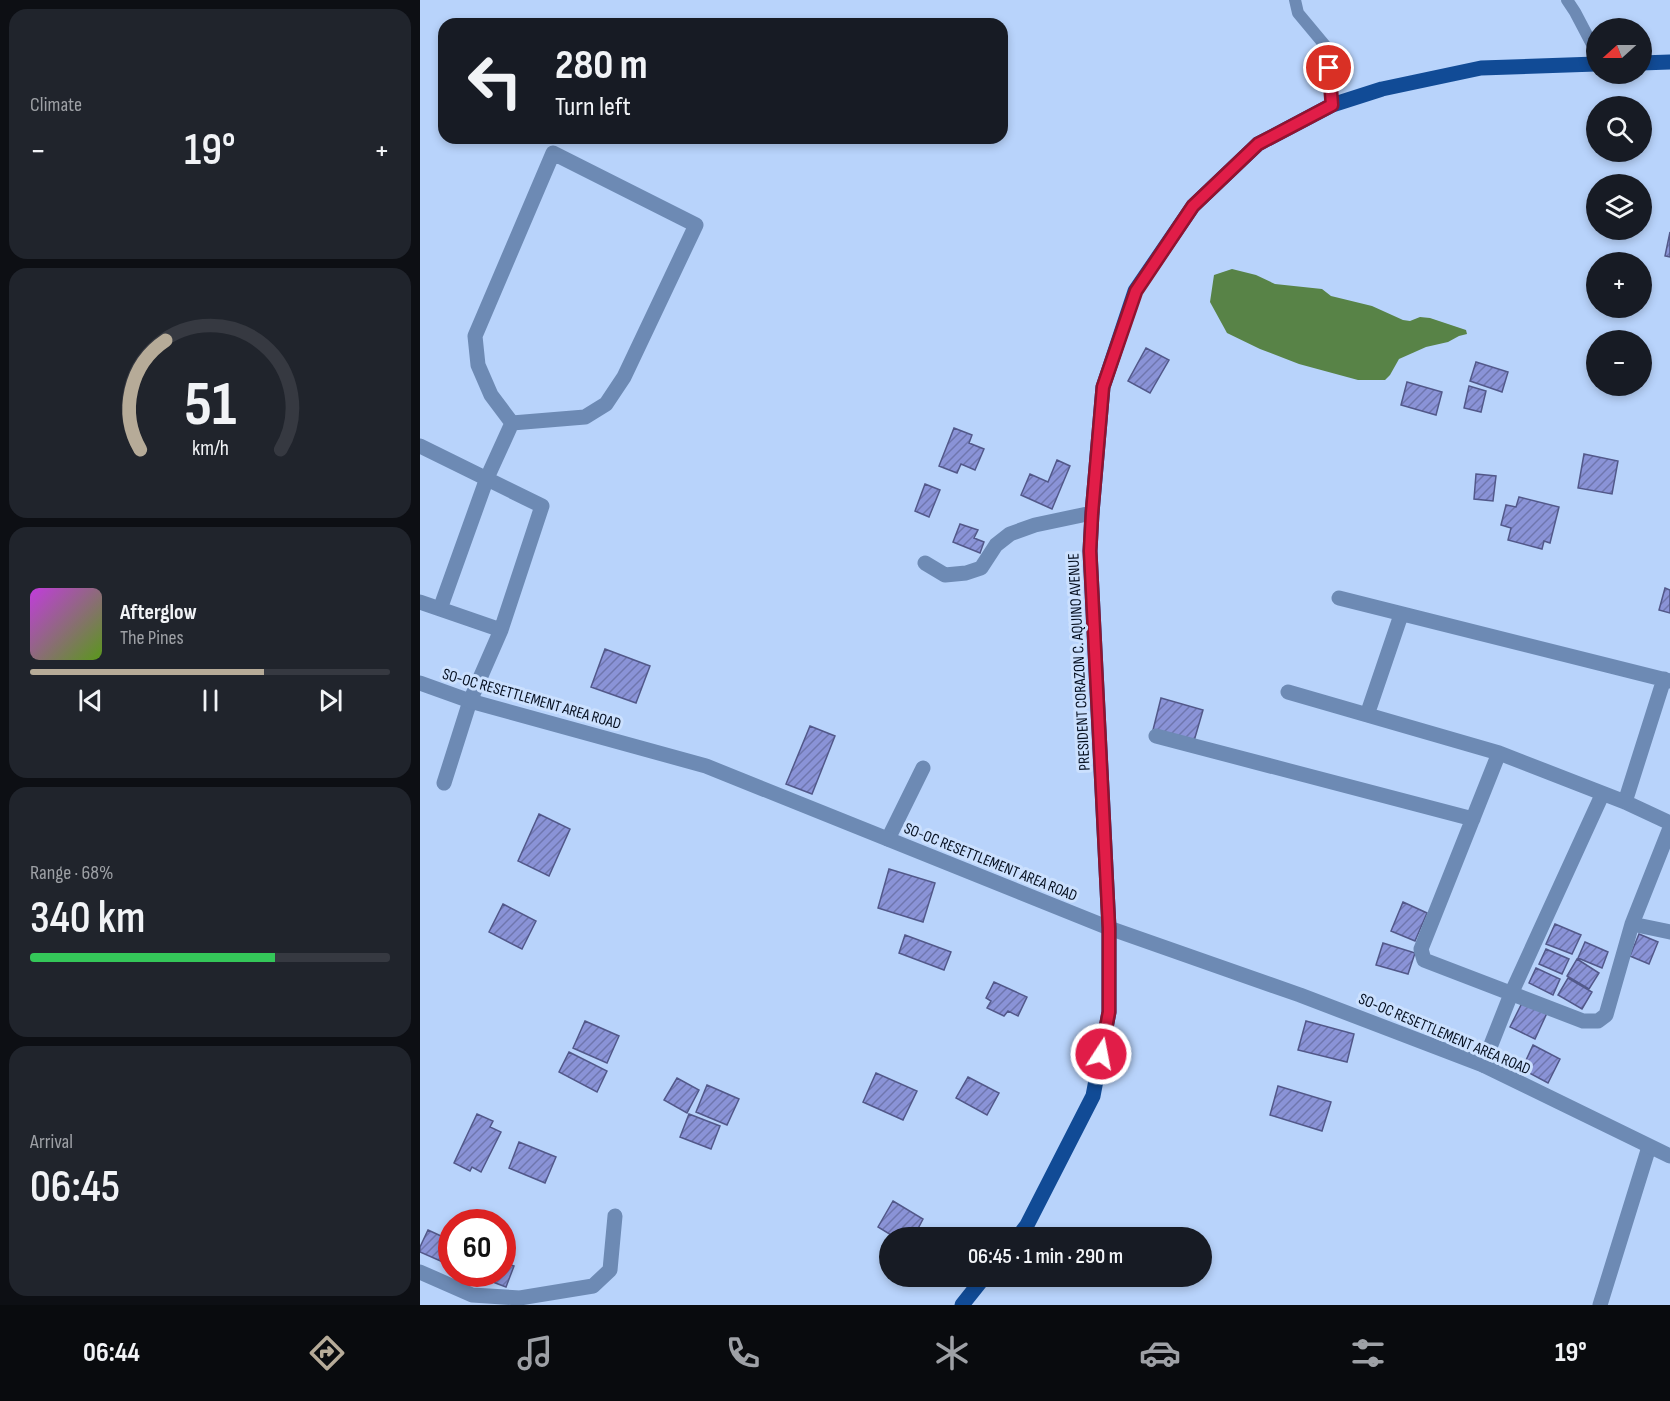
<!DOCTYPE html>
<html lang="en">
<head>
<meta charset="utf-8">
<style>
  body { margin:0; font-family:"Sofia Sans Condensed",sans-serif; background:#20242c; color:#f1f3f6; height:100vh; display:flex; flex-direction:column; font-size:22px; white-space:nowrap }
  * { box-sizing:border-box; margin:0 }
  p { font-size:20px; color:#9ea1a6 }
  .icon { flex:none; width:33px; height:33px; fill:none; stroke:currentColor; stroke-width:2; stroke-linecap:round; stroke-linejoin:round }
  .map { position:relative; flex:1; overflow:hidden }
  .drawer { display:flex; flex-direction:column; gap:9px; padding:9px; background:#0d0f14; width:420px }
  .drawer>* { flex:none }
  .banner { position:absolute; left:18px; top:18px; width:570px; height:126px; border-radius:18px; box-shadow:0 3px 9px #0003; background:#171b24; color:#f1f3f6; overflow:hidden }
  .needle { width:39px; rotate:249deg }
  .fabs { position:absolute; left:1166px; top:18px; display:grid; gap:12px }
  .fabs a { display:grid; place-items:center; width:66px; height:66px; border-radius:50%; background:#171b24; box-shadow:0 3px 9px #0003; font-size:30px }
  .speed { position:absolute; left:18px; top:1209px; display:flex; gap:12px; font-size:30px; font-weight:700; text-align:center }
  .speed>* { display:grid; place-content:center; width:78px; height:78px; border-radius:50%; background:#171b24; box-shadow:0 3px 9px #0003; line-height:1 }
  .speed .limit { border:9px solid #d22; background:#fff; color:#111 }
  .pin { position:absolute; display:grid; place-items:center; width:51px; height:51px; color:#fff; margin:-26px; border:3px solid #fff; border-radius:50%; box-shadow:0 2px 6px #0007 }
  .me { position:absolute; width:66px; margin:-33px; rotate:11deg; stroke-linejoin:round; filter:drop-shadow(0 0 4px #0008) }
  .turn { display:flex; align-items:center; gap:21px; height:126px; padding:0 18px; font-size:27px }
  .turn .icon { width:78px; height:78px; stroke-width:2.5 }
  .turn b { display:block; font-size:42px; line-height:51px }
  .big { font-size:45px; font-weight:600; line-height:1.1 }
  .drawer .tile { flex:1; display:flex; flex-direction:column; justify-content:center; gap:9px; min-width:0; padding:0 21px; border-radius:18px; background:#20242c }
  .drawer .dial { align-items:center; gap:0 }
  .dial svg { height:156px; overflow:visible; fill:none; stroke:#363941; stroke-width:7; stroke-linecap:round; text-anchor:middle }
  .dial text { fill:#f1f3f6; stroke:none }
  .song { display:flex; align-items:center; gap:18px }
  .cover { width:72px; height:72px; border-radius:9px; background:linear-gradient(135deg,hsl(290 70% 55%),hsl(90 70% 35%)) }
  .played { height:6px; border-radius:3px; background:linear-gradient(90deg,#b6ab98 65%,#363941 65%) }
  .keys { display:flex; justify-content:space-around; direction:ltr }
  .heat { display:flex; justify-content:space-between; align-items:center; font-size:33px; direction:ltr }
  .charge { height:9px; border-radius:4px; background:linear-gradient(90deg,#34c759 68%,#363941 0) }
  .trip { position:absolute; left:459px; top:1227px; width:333px; height:60px; border-radius:30px; background:#171b24; box-shadow:0 3px 9px #0003; font-weight:600; line-height:60px; text-align:center }
  .tab-bar { display:flex; height:96px; justify-content:space-around; align-items:center; background:#090b0e; color:#9ea1a6 }
  .tab-bar .icon { width:42px; height:42px }
  .tab-bar .current { color:#b6ab98 }
  .tab-bar b { font-size:27px; color:#f1f3f6 }
  main { display:flex; flex:1; min-height:0 }
  .map>svg:first-child { display:block }
  .water { fill:#588347 }
  .building { fill:url(#building-hatch); stroke:#525889; stroke-width:1.5 }
  .lines { fill:none; stroke-linecap:round; stroke-linejoin:round }
  .service { stroke:#6d8ab4; stroke-width:12 }
  .minor { stroke:#6d8ab4; stroke-width:15 }
  .tertiary { stroke:#6d8ab4; stroke-width:15 }
  .primary { stroke:#114b96; stroke-width:15 }
  .route-casing { stroke:#92132f; stroke-width:15 }
  .route { stroke:#e11d48; stroke-width:10 }
  .labels { text-anchor:middle; stroke-width:6; stroke-linejoin:round; paint-order:stroke }
  .street-label { font-size:16px; fill:#040e1f; stroke:#cbe0fe }
</style>
</head>
<body>
<main>
<section class="drawer">
<div class="tile"><p>Climate</p>
<div class="heat"><a>−</a><b class="big">19°</b><a>+</a></div>
</div>
<div class="tile dial"><svg viewBox="0 0 100 80">
<path d="M14 69A42 42 0 1 1 86 69"/>
<path d="M14 69A42 42 0 0 1 27 13" stroke="#b6ab98"/>
<text x="50" y="56" font-size="32" font-weight="700">51</text>
<text x="50" y="72" font-size="11">km/h</text>
</svg></div>
<div class="tile">
<div class="song"><i class="cover"></i><div><b>Afterglow</b><p>The Pines</p></div></div>
<div class="played"></div>
<div class="keys"><svg class="icon" aria-label="previous" viewBox="0 0 24 24"><path d="M18 5L8 12l10 7zM5 5v14"/></svg><svg class="icon" aria-label="pause" viewBox="0 0 24 24"><path d="M8 5v14M16 5v14"/></svg><svg class="icon" aria-label="next" viewBox="0 0 24 24"><path d="M6 5l10 7-10 7zM19 5v14"/></svg></div>
</div>
<div class="tile"><p>Range · 68%</p><b class="big">340 km</b><div class="charge"></div></div>
<div class="tile"><p>Arrival</p><b class="big">06:45</b></div>
</section>
<div class="map">
<svg width="1250" height="1305" viewBox="0 0 1250 1305">
  <defs>
    <pattern id="building-hatch" width="6" height="6" patternUnits="userSpaceOnUse" patternTransform="scale(1.5)"><rect width="6" height="6" fill="#8a93d7"/><path d="M-1 1l2-2M0 6l6-6M5 7l2-2" fill="none" stroke="#6f76ae"/></pattern>
  </defs>
  <rect width="100%" height="100%" fill="#b8d3fb"/>
  <path class="water" d="M812,269L836,275L855,284L902,289L911,296L952,306L983,320L990,321L1000,317L1010,318L1046,330L1047,334L1039,336L1028,342L1006,347L979,359L970,375L965,380H938L879,364L840,349L807,333L790,302L794,275Z"/>
  <path class="building" d="M1250,232V257L1245,256Z
    M726,348L749,360L730,393L708,381Z
    M1056,362L1088,372L1082,392L1050,381Z
    M987,382L1022,392L1016,415L981,405Z
    M1049,386L1066,391L1061,412L1044,408Z
    M534,428L552,435L549,443L564,449L555,470L541,464L537,473L519,466Z
    M1164,454L1198,461L1192,494L1158,488Z
    M637,460L650,466L632,509L601,495L610,474L628,482Z
    M1056,474L1076,476L1073,501L1054,499Z
    M505,484L520,490L509,517L495,511Z
    M1099,497L1139,507L1130,543L1124,541L1122,549L1088,540L1091,528L1081,525L1086,505L1096,507Z
    M540,524L558,530L554,538L564,542L560,553L533,542Z
    M1245,588L1250,590V613L1239,610Z
    M185,649L230,666L216,703L171,687Z
    M741,698L783,710L774,741L733,730Z
    M390,726L415,736L392,794L366,784Z
    M119,814L150,829L129,876L98,861Z
    M469,869L515,883L503,922L458,908Z
    M983,902L1007,913L995,941L971,931Z
    M83,904L116,921L102,949L69,932Z
    M1135,924L1161,935L1152,954L1126,944Z
    M1219,934L1238,942L1229,964L1210,956Z
    M485,935L531,952L524,970L479,953Z
    M1165,942L1188,952L1182,968L1158,958Z
    M963,943L995,953L988,974L956,965Z
    M1126,949L1149,959L1142,974L1119,964Z
    M1157,959L1179,973L1169,989L1147,976Z
    M1116,968L1140,979L1133,995L1109,983Z
    M1148,978L1172,992L1162,1009L1138,995Z
    M574,982L607,997L598,1016L588,1011L584,1016L567,1008L571,1001L566,998Z
    M1103,1001L1127,1013L1115,1039L1090,1027Z
    M165,1021L199,1036L187,1063L153,1048Z
    M886,1021L934,1034L927,1062L878,1050Z
    M1113,1045L1140,1059L1128,1083L1102,1069Z
    M149,1052L187,1071L177,1092L139,1072Z
    M456,1073L497,1091L483,1120L443,1102Z
    M548,1077L579,1093L567,1115L536,1098Z
    M257,1078L279,1090L267,1113L244,1100Z
    M287,1085L319,1099L307,1125L276,1112Z
    M858,1086L911,1102L902,1131L850,1115Z
    M57,1114L73,1121L70,1127L81,1132L61,1172L52,1167L50,1171L34,1163Z
    M269,1114L300,1126L291,1149L260,1137Z
    M99,1142L136,1157L125,1183L89,1168Z
    M473,1201L503,1219L493,1238H476L458,1227Z
    M8,1230L32,1241V1266L0,1252V1247Z
    M82,1262L94,1266L86,1287L57,1276L58,1274H82Z"/>
  <g class="lines">
    <path class="service" d="M875,0L878,13L908,49L912,105
      M1147,0L1155,12L1176,52"/>
    <path class="minor" d="M133,153L276,225L204,377L186,404L165,417L92,423L71,395L58,365L55,336Z
      M0,446L122,506L81,630
      M505,563L525,575L546,573L561,568L576,545L590,534L615,525L672,513
      M919,598L1250,681
      M0,602L81,630L50,701L24,783
      M20,609L67,478L92,423
      M868,692L1079,753L1205,802L1250,823
      M947,715L981,615
      M736,736L1053,819
      M1079,753L1001,949L1004,960L1163,1021H1178L1186,1015L1212,924L1250,828
      M1205,802L1244,679
      M468,839L503,768
      M1212,924L1250,932
      M1063,1065L1091,994L1182,795
      M0,1272L52,1295L100,1298L173,1286L190,1270L195,1216
      M1180,1305L1229,1147"/>
    <path class="tertiary" d="M0,683L50,701L286,766L689,928L880,995L1063,1065L1250,1156"/>
    <path class="primary" d="M1221,63L1250,62
      M597,1238L607,1225L673,1096L689,1012V928L670,551L672,513L683,387L715,291L773,206L838,144L912,105L962,89L1061,68L1176,64
      M542,1305L565,1276"/>
  </g>
  <g class="lines">
    <defs>
      <path id="route" d="M681,1054L689,1012V928L670,551L672,513L683,387L716,291L773,206L838,144L912,105L909,68"/>
    </defs>
    <use href="#route" class="route-casing"/>
    <use href="#route" class="route"/>
  </g>
  <g class="labels">
    <g class="street-label">
      <text transform="translate(658 662) rotate(-93)" y="6">PRESIDENT CORAZON C. AQUINO AVENUE</text>
      <text transform="translate(112 698) rotate(16)" y="6">SO-OC RESETTLEMENT AREA ROAD</text>
      <text transform="translate(571 861) rotate(22)" y="6">SO-OC RESETTLEMENT AREA ROAD</text>
      <text transform="translate(1025 1033) rotate(23)" y="6">SO-OC RESETTLEMENT AREA ROAD</text>
    </g>
  </g>
</svg>
<div class="fabs">
<a><svg class="needle" viewBox="-14 -14 28 28"><path d="M0-13l5 13h-10z" fill="#e53935"/><path d="M0 13l5-13h-10z" fill="#9ea1a6"/></svg></a>
<a><svg class="icon" aria-label="search" viewBox="0 0 24 24"><circle cx="10" cy="10" r="6"/><path d="M15 15l6 6"/></svg></a>
<a><svg class="icon" aria-label="layers" viewBox="0 0 24 24"><path d="M12 4l9 5-9 5-9-5zM3 14l9 5 9-5"/></svg></a>
<a>+</a>
<a>−</a>
</div>
<div class="speed"><div class="limit">60</div></div>
<div class="pin" style="left:909px;top:68px;background:#d93025"><svg class="icon" aria-label="arrive" viewBox="0 0 24 24"><path d="M6 21V4h12l-3 4 3 4H6"/></svg></div>
<svg class="me" style="left:681px;top:1054px" viewBox="-20 -20 40 40"><circle r="17" fill="#e11d48" stroke="#fff" stroke-width="3"/><path d="M0-11L8 9 0 5-8 9z" fill="#fff"/></svg>
<div class="trip">06:45 · 1 min · 290 m</div>
<div class="banner">
<div class="turn"><svg class="icon" aria-label="left" viewBox="0 0 24 24"><path d="M17 20v-9H6M10 6l-5 5 5 5"/></svg><div><b>280 m</b>Turn left</div></div>
</div>
</div>
</main>
<nav class="tab-bar">
<b>06:44</b>
<svg class="icon current" aria-label="directions" viewBox="0 0 24 24"><path d="M12 3l9 9-9 9-9-9zM9 14v-3h6M13 9l2 2-2 2"/></svg>
<svg class="icon" aria-label="music" viewBox="0 0 24 24"><path d="M9 18V5l10-2v13"/><circle cx="6" cy="18" r="3"/><circle cx="16" cy="16" r="3"/></svg>
<svg class="icon" aria-label="phone" viewBox="0 0 24 24"><path d="M5 4h4l2 5-3 2q2 4 5 5l2-3 5 2v4C11 20 4 13 5 4z"/></svg>
<svg class="icon" aria-label="climate" viewBox="0 0 24 24"><path d="M12 3v18M4 7l16 10M4 17L20 7"/></svg>
<svg class="icon" aria-label="car" viewBox="0 0 24 24"><path d="M5 17H2v-5l4-1 3-4h7l3 4 3 1v5h-3M9 17h6M6 11h13"/><circle cx="7" cy="17" r="2"/><circle cx="17" cy="17" r="2"/></svg>
<svg class="icon" aria-label="filters" viewBox="0 0 24 24"><path d="M4 7h16M4 17h16"/><circle cx="9" cy="7" r="2"/><circle cx="15" cy="17" r="2"/></svg>
<b>19°</b>
</nav>
</body>
</html>
